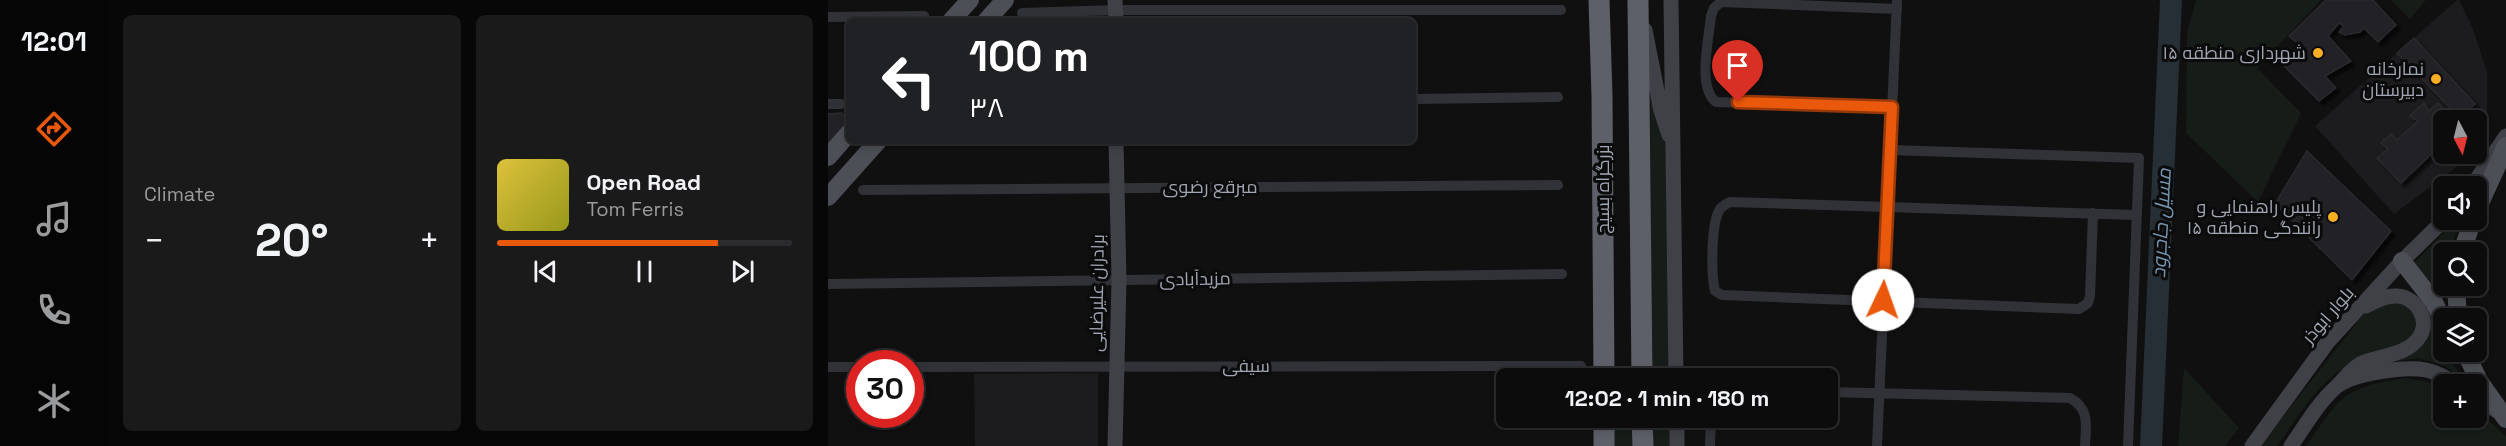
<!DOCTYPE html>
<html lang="en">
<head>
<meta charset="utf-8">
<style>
  body { margin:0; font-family:"Space Grotesk",Cairo,sans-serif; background:#1a1a1b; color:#f1f3f6; height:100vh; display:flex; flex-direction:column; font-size:22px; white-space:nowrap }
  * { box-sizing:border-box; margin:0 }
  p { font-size:20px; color:#9a9b9d }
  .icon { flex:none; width:33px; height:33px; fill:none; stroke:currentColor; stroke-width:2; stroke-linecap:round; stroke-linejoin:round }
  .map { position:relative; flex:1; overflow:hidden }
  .details { display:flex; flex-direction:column; gap:15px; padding:15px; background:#070707; width:720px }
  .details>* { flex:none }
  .banner { position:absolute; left:18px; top:18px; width:570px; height:126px; border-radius:9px; box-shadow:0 3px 9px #0003,0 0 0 2px #2c2c2e; background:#202124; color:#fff; overflow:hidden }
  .needle { width:39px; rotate:173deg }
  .buttons { position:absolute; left:1605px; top:110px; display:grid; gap:12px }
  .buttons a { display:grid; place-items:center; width:54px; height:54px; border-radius:9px; background:#0c0c0d; box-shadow:0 3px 9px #0003,0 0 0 2px #2c2c2e; font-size:30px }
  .speed { position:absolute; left:18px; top:350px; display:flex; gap:12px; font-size:30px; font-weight:700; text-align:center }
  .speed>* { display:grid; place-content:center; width:78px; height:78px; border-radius:50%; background:#0c0c0d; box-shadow:0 3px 9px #0003,0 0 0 2px #2c2c2e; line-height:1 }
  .speed .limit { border:9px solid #d22; background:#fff; color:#111 }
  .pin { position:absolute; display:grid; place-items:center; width:51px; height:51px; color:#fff; margin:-62px -26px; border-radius:50% 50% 50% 0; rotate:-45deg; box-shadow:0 0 6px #0007 }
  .pin .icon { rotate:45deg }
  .me { position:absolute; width:66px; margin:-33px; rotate:3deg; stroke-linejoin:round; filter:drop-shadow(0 0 4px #0008) }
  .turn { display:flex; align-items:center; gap:21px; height:126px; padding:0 24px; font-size:27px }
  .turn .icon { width:78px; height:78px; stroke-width:2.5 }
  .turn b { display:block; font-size:42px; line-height:51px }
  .big { font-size:45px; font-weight:600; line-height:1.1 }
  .details .card { flex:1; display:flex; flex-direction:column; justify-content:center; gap:9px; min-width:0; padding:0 21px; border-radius:9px; background:#1a1a1b }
  .song { display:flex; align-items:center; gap:18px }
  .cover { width:72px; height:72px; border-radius:9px; background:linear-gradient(135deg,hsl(50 70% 55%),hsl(60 70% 35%)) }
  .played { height:6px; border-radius:3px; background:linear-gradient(90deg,#ea580c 75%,#2c2c2e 75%) }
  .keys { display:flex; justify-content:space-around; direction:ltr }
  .heat { display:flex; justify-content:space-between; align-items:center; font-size:33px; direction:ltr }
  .details .tiles { flex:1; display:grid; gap:15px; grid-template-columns:repeat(2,1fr) }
  .trip { position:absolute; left:668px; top:368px; width:342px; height:60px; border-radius:9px; background:#0c0c0d; box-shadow:0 3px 9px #0003,0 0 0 2px #2c2c2e; font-weight:600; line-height:60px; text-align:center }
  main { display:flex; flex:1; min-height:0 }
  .dock { display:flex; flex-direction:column; width:108px; justify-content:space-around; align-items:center; background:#050505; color:#9a9b9d }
  .dock .icon { width:42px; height:42px }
  .dock .current { color:#ea580c }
  .dock b { font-size:27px; color:#f1f3f6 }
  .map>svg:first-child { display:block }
  .built { fill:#1c1c1e }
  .green { fill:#161c17 }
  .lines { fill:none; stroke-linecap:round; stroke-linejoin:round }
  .river { stroke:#262f35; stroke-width:22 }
  .building { fill:#232326; stroke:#2a2a2e; stroke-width:1.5; filter:url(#shadow) }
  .street { stroke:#313237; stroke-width:10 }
  .secondary { stroke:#3f4147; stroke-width:15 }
  .primary { stroke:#4d4f56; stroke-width:18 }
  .highway { stroke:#5d6068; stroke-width:21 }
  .route-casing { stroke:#983908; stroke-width:15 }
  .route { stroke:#ea580c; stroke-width:10 }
  .poi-dot { fill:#f8ae22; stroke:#0b0b0c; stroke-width:2 }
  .labels { text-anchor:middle; stroke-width:6; stroke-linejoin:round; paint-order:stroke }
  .poi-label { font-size:18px; fill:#a1a6b3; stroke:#0b0b0c; text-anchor:end }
  .street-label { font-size:18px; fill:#a1a6b3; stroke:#0b0b0c }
  .water-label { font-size:20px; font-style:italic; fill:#7595b0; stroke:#0b0b0c }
</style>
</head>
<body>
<main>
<nav class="dock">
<b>12:01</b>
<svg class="icon current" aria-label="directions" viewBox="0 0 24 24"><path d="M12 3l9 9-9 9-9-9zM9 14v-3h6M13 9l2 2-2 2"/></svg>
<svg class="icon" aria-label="music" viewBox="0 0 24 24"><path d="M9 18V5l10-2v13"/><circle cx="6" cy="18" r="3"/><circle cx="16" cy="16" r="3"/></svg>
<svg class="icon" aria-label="phone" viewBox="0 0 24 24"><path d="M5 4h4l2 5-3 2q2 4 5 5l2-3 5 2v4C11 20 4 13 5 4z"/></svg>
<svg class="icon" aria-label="climate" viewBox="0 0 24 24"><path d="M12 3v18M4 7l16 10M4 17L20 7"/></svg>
</nav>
<section class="details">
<div class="tiles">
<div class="card"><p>Climate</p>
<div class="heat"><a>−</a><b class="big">20°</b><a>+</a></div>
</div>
<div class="card">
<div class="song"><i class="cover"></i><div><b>Open Road</b><p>Tom Ferris</p></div></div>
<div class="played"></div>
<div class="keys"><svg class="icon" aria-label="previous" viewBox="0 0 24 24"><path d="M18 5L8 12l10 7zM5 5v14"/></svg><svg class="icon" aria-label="pause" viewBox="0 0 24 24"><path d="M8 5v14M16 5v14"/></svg><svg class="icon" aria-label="next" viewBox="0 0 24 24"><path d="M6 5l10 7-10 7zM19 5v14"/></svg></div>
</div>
</div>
</section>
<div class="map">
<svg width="1678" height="446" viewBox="0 0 1678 446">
  <defs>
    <filter id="shadow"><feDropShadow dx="4" dy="4" stdDeviation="1.5" flood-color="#0009"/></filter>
  </defs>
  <rect width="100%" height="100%" fill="#101011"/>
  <path class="built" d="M1629,0H1631L1645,29L1659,72V120L1649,137L1648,120H1616V153H1638L1631,165L1566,214L1487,126Z
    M270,373V446H147L146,374Z"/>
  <path class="green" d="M1368,0H1493L1429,68L1473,113L1430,202L1358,133L1359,33Z
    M1563,0H1598L1582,19Z
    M822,71L840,154L842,378H823Z
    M1629,219H1634L1621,252H1616L1615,304L1584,265Z
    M1595,300L1613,325L1616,351H1620L1627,367L1641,384L1618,367L1591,358L1538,366L1574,355L1598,308Z
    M1573,301L1587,312C1588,323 1590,335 1579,342C1563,352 1541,355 1523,364C1489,382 1471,416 1449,446H1432L1535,315L1545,307Z
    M1356,368L1411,428L1397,446H1350Z
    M1577,378L1615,385L1616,417H1648L1649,410L1678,436V446H1478C1513,397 1513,388 1577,378Z
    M784,417H806L807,446H785Z
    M824,417H843L844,446H824Z"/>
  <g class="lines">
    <path class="river" d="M1323,446L1343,0"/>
  </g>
  <path class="building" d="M1498,0H1545L1568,25L1550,42L1536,28L1532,32L1517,35L1511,32L1516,26L1511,23L1500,36L1523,61L1497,76L1508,88L1491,101L1453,63L1471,45L1461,36Z
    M1586,38L1647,104L1632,118L1569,53Z
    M1596,103L1601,111L1610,103L1627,120H1616V142L1573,183L1549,158L1560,149L1553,143L1563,134L1569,140L1590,121L1582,116Z
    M14,113L21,123L0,144V114Z
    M1479,151L1563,231L1524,280L1447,204Z"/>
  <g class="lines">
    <path class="street" d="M194,13L288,10H733
      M0,17L96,16
      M585,99L730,97
      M0,104H13
      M1064,107L888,102C869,88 881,38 883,16L886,8L893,2L1069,9
      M1062,150L1311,158L1300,446
      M35,190L730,185
      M1265,213L1262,296L1260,303L1251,309L894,295L887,291C883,275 883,225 891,211C893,206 897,205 902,202L1308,215
      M0,284L734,274
      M0,367H32
      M82,367L753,366
      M999,392L1242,398C1262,409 1258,425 1257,446
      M882,446L883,417
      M1049,446L1069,0"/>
    <path class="secondary" d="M287,0L288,21
      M843,0L848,378
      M817,30L833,111L841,135
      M1644,186L1678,136
      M1510,385C1517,378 1524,368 1534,363C1552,355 1580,356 1592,336C1602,319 1588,297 1569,296C1558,295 1547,301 1538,306
      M1648,399L1671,412
      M849,417V446
      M287,446L291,280L288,141
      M1424,446L1499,343L1574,261L1617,219
      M1463,446C1477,426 1490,403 1508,387C1524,373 1578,366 1598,370C1609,372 1618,378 1627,384"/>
    <path class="primary" d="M123,21L142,0
      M158,21L177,0
      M0,157L21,133
      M0,197L50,141
      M1648,212L1678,146
      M1634,252L1645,219
      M1574,261L1606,302L1616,323
      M1628,285L1630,318
      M1637,351L1651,381L1678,419"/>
    <path class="highway" d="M771,0L774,96L776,378
      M810,0L814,378
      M776,417V446
      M814,417L815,446"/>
  </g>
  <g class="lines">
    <defs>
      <path id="route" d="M910,102L1064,107L1055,300"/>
    </defs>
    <use href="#route" class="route-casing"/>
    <use href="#route" class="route"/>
  </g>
  <g class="poi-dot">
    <circle cx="1490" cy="53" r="6"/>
    <circle cx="1608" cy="79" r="6"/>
    <circle cx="1505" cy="217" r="6"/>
  </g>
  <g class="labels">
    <g class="poi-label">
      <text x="1478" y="59">شهرداری منطقه ۱۵</text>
      <text x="1596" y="75">نمارخانه<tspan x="1596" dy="21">دبیرستان</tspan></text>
      <text x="1493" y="213">پلیس راهنمایی و<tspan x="1493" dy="21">رانندگی منطقه ۱۵</tspan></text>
    </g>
    <g class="street-label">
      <text x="382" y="193">مبرقع رضوی</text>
      <text transform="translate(775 189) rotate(-90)" y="6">بزرگراه بسیج</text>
      <text transform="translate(367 279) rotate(-1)" y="6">مزیدآبادی</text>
      <text transform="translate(269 293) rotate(-89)" y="6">برادران علیرضایی</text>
      <text transform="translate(1500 315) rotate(-49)" y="6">بلوار ابوذر</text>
      <text x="418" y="372">سیفی</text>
    </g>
    <g class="water-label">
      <text transform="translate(1333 223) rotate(-87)" y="7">مسیل جاجرود</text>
    </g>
  </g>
</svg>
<div class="buttons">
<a><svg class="needle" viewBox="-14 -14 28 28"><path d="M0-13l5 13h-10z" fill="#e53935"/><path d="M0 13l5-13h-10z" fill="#9a9b9d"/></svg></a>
<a><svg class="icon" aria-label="sound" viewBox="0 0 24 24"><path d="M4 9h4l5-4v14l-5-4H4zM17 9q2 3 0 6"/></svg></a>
<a><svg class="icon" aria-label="search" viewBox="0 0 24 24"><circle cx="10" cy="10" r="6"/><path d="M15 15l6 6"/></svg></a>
<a><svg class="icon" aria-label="layers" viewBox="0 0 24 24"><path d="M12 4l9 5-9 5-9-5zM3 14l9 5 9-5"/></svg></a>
<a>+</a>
</div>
<div class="speed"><div class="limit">30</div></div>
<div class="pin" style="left:910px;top:102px;background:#d93025"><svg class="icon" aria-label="arrive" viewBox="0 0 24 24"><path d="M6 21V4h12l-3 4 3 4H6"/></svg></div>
<svg class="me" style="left:1055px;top:300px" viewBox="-20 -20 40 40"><circle r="19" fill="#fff"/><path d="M0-13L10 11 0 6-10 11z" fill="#ea580c"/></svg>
<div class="trip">12:02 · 1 min · 180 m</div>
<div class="banner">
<div class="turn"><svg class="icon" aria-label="left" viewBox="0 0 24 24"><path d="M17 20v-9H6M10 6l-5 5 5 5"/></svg><div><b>100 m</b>۳۸</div></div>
</div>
</div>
</main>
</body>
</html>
